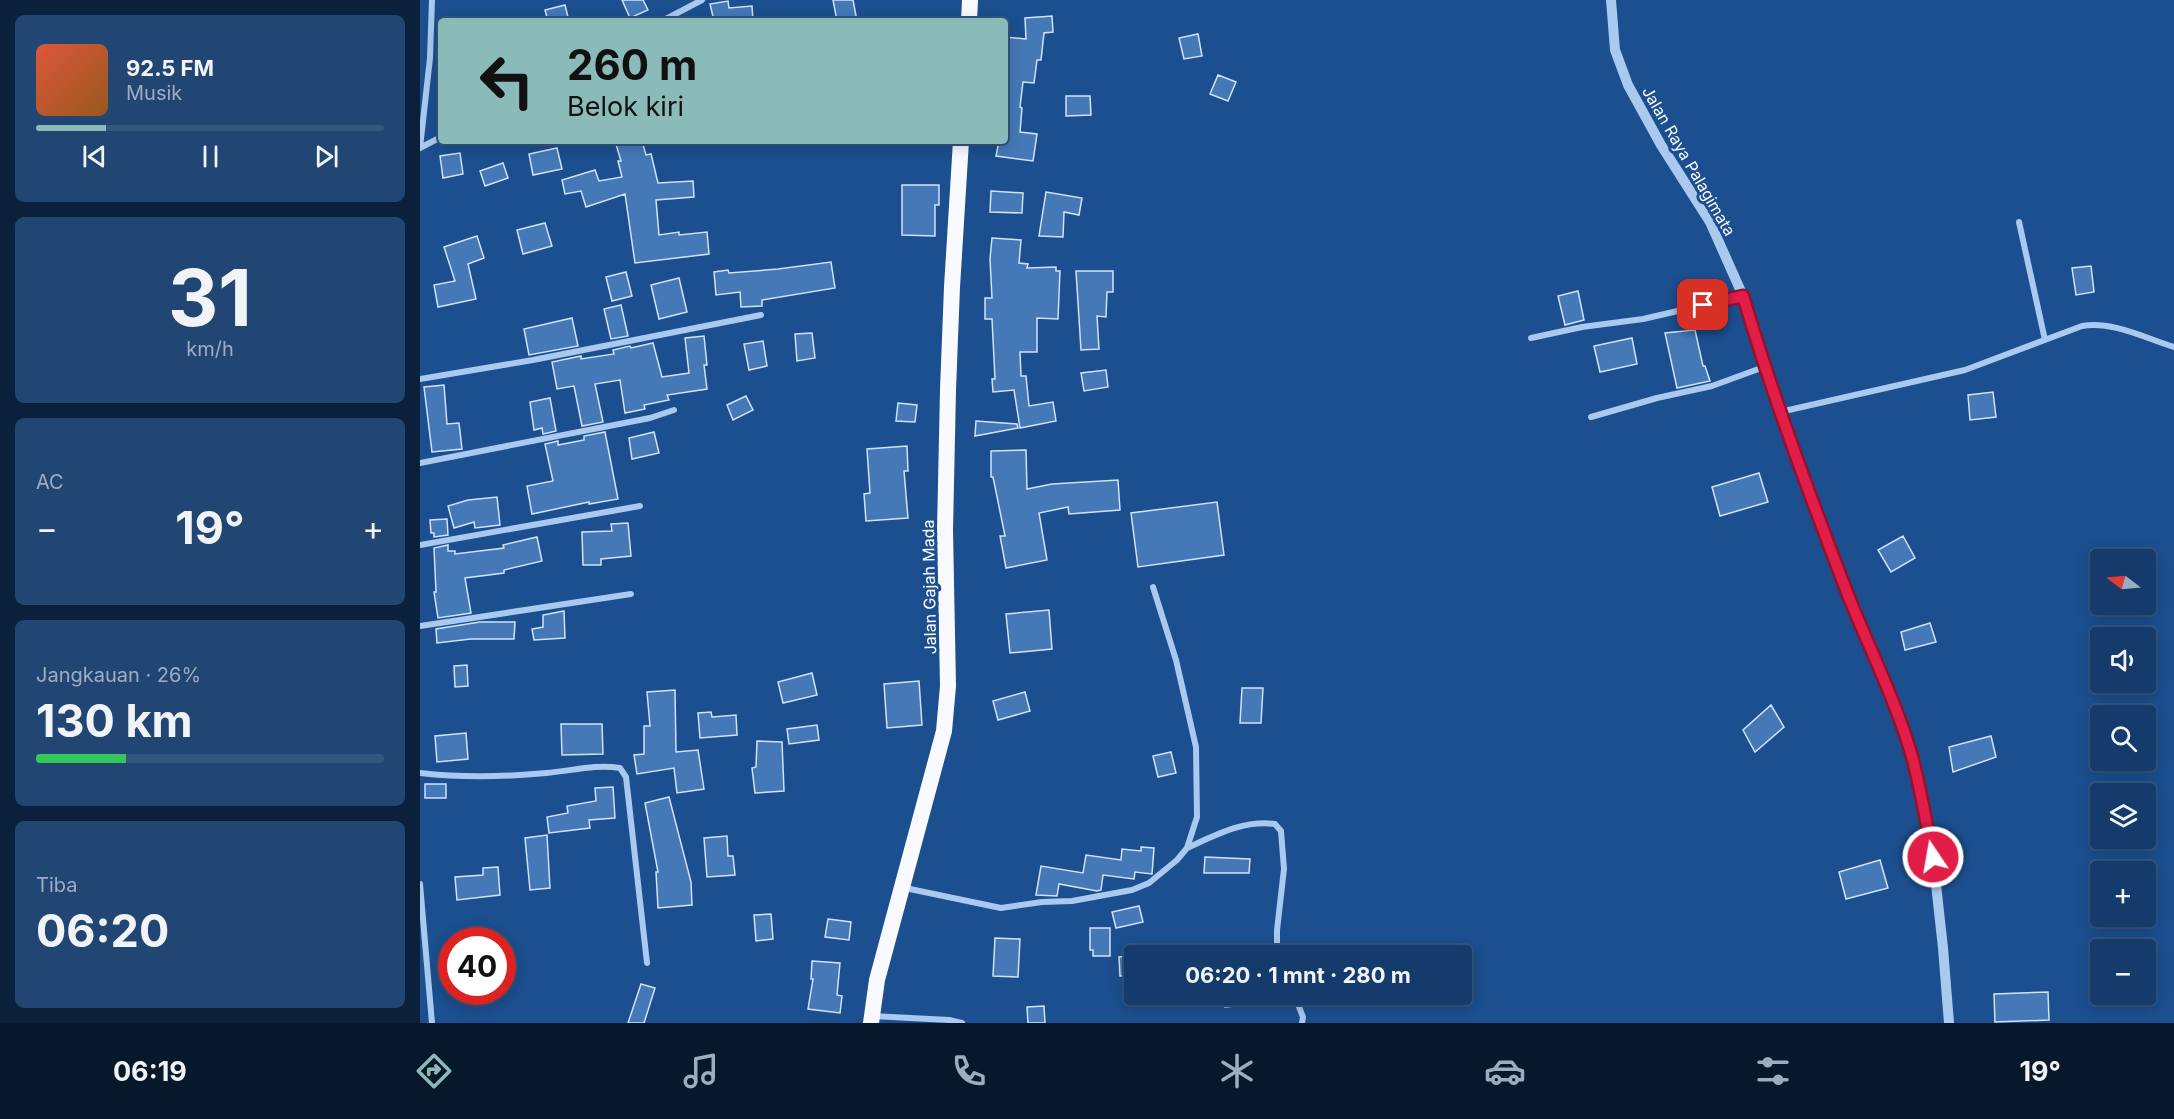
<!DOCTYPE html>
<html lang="id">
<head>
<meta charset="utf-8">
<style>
  body { margin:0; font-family:Inter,sans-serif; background:#214673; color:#f1f3f6; height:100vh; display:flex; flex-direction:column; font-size:22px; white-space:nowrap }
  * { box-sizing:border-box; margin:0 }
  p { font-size:20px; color:#9dadc1 }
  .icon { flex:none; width:33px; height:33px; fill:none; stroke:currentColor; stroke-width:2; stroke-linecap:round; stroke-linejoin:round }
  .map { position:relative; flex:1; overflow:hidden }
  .sheet { display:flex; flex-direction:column; gap:15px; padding:15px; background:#0b203b; width:420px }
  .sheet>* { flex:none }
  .guide { position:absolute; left:18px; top:18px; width:570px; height:126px; border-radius:6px; box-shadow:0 3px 15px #0003,0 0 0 2px #33557e; background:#8bbbb9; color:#111; overflow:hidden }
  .needle { width:39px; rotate:286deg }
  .fabs { position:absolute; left:1670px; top:549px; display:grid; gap:12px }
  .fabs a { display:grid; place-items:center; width:66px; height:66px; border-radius:6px; background:#143b6b; box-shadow:0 3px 15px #0003,0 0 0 2px #33557e; font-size:30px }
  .speed { position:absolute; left:18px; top:927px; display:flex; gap:12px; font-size:30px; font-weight:700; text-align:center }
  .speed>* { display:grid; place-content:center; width:78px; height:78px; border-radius:50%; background:#143b6b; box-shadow:0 3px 15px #0003,0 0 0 2px #33557e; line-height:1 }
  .speed .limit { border:9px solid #d22; background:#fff; color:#111 }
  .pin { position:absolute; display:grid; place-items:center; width:51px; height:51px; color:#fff; margin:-26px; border-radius:12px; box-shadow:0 3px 9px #0006 }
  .me { position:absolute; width:66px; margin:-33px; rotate:348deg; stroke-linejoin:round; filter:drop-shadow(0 0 4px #0008) }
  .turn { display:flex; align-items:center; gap:21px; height:126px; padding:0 30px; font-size:27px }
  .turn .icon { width:78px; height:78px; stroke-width:2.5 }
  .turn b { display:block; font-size:42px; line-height:51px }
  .big { font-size:45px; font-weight:700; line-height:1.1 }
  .sheet .widget { flex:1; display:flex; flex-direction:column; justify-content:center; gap:9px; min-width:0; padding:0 21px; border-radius:9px; background:#214673 }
  .sheet .dial { align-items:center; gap:0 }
  .dial b { font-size:78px; line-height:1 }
  .song { display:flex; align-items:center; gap:18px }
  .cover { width:72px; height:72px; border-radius:9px; background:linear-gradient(135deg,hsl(10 70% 55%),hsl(30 70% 35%)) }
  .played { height:6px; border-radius:3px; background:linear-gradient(90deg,#8bbbb9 20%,#33557e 20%) }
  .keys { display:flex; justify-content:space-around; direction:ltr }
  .heat { display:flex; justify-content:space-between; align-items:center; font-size:33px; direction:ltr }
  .charge { height:9px; border-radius:4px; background:linear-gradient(90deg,#34c759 26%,#33557e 0) }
  .trip { position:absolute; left:704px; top:945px; width:348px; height:60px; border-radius:6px; background:#143b6b; box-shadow:0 3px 15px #0003,0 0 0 2px #33557e; font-weight:700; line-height:60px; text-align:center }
  .tab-bar { display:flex; height:96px; justify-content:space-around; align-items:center; background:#08182b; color:#9dadc1 }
  .tab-bar .icon { width:42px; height:42px }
  .tab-bar .selected { color:#8bbbb9 }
  .tab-bar b { font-size:27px; color:#f1f3f6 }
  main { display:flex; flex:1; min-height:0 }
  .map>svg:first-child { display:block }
  .building { fill:#4478b7; stroke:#cfe3fa; stroke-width:1.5 }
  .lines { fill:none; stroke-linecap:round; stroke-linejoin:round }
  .minor { stroke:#a9c9ee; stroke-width:6 }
  .tertiary { stroke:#a9c9ee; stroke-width:10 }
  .trunk { stroke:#f8faff; stroke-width:16 }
  .route-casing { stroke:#92132f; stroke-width:15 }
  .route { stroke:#e11d48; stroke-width:10 }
  .labels { text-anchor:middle; stroke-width:6; stroke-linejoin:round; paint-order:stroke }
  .street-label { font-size:16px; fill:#fff; stroke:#1b4f8f }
</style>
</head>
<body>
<main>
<section class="sheet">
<div class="widget">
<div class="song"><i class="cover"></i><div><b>92.5 FM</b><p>Musik</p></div></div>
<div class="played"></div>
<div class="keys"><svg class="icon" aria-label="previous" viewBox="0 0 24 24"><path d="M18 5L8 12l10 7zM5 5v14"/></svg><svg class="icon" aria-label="pause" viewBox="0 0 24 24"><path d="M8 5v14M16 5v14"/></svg><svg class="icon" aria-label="next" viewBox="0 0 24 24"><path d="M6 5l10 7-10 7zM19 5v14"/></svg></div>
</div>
<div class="widget dial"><b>31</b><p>km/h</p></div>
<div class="widget"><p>AC</p>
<div class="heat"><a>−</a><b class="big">19°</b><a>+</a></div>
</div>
<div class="widget"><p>Jangkauan · 26%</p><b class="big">130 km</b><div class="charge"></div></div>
<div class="widget"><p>Tiba</p><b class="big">06:20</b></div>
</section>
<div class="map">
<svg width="1754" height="1023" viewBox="0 0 1754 1023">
  <rect width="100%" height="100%" fill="#1b4f8f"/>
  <path class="building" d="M202,0H223L228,10L210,18Z
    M413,0H433L437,21H417Z
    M308,1L309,8L332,6L333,21H294L290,4Z
    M145,5L149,21H128L125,10Z
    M632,16L633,32L624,33L621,60H617L614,83L603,82L600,107L602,108L600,132L617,134L613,161L576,156L579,141H585V37L606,39L605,18Z
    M778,34L782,56L764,59L759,38Z
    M798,75L816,82L808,101L790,94Z
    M646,96H670L671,115L646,116Z
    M195,141H222L226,155L231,154L238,183L273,181L274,197L236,200L239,235L259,232V235L287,232L289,254L215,263L205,194L166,207L161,191L145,194L142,180L175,170L179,181L202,177L198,161H201Z
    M137,148L142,169L113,175L109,154Z
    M40,153L43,174L23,178L20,156Z
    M83,163L88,178L65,186L60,171Z
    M482,185H519V205H515V236L482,235Z
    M571,191L603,193L602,213L570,212Z
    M626,192L662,198L659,215L644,212L643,237L619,236Z
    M125,223L132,246L103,254L97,230Z
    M57,236L64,258L48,264L56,299L18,307L14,285L35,281L24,247Z
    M572,238L601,240L599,263L608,264L607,268L636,267V271H640L638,319L617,318V352H600L601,376H606L609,406L633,402L636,421L600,428L594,390L573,392L572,379H575L572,319H565V298H572L570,259Z
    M411,262L415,288L342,300V306L321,307L320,292L296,295L294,272L308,270L309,273L358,269Z
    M1671,266L1674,292L1656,295L1652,268Z
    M656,271H693V292H687L686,317L677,316L679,349L661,350Z
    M206,272L212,296L192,301L186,277Z
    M259,278L267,312L239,319L231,285Z
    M1158,291L1164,320L1145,325L1138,296Z
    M201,305L208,336L191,339L184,309Z
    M152,318L158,346L109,355L104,329Z
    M1275,330L1283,366H1285L1290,381L1257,388L1245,333Z
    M392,333L395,358L377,361L375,334Z
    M284,336L287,365H284L287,389L247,395L249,400L224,405L225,409L205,413L200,380L175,384L183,422L162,426L154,386L137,389L132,362L161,356V359L194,354L193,350L210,346L211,348L233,343L242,377L269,373L265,338Z
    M1212,338L1217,364L1180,372L1174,346Z
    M343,341L347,366L329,370L324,344Z
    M686,370L688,387L664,391L661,373Z
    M24,385L27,424L39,423L42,449L12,452L4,387Z
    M1573,392L1576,417L1550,420L1548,395Z
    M326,396L333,410L313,420L307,405Z
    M130,398L136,431L123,434L122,428L114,430L110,402Z
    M478,403L497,405L495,422L476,421Z
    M556,421L597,424L598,428L555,436Z
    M185,432L198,499L169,504V502L112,514L107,486L133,481L125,444L138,441V445L164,440V436Z
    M234,432L239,453L212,459L209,438Z
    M487,446L488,471H484L488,518L446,521L444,494L450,493L447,449Z
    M606,450L607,489L632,484L698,480L700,510L649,514L648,507L619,513L627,560L586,568L580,536H585L573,477H571V451Z
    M1339,473L1348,502L1300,516L1292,487Z
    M77,497L80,525L55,528L54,522L34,528L28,506L48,500Z
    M797,502L804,555L718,567L711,513Z
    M27,519L28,535L14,537V533H11L10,520Z
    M208,523L211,556L181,559V565H163L162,532L192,531L191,524Z
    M1483,536L1495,558L1471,572L1458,550Z
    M117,537L122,561L84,570V573L45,578L51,613L18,618L14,592H16L14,548L28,545V551H35V554L84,548L83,545Z
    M629,610L632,649L590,653L586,614Z
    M144,611L145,638L114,640L112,629L123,627V615Z
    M60,622H95L94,639H51L17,643L16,629Z
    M1510,623L1516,642L1485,650L1481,632Z
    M47,665L48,686L35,687L34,666Z
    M392,673L397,695L363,703L358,682Z
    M499,681L502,725L467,728L464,684Z
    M822,688H843L841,723H820Z
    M255,690L256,752L278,750L284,789L257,793L254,768L217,774L214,755L224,754V726H230L227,692Z
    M605,692L610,711L578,720L573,701Z
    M1351,705L1364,727L1335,752L1323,730Z
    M291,712L292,717L316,715L317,735L280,738L278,713Z
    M141,724H182L183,754L142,755Z
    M397,725L399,740L369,744L367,729Z
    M46,733L48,759L17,762L15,736Z
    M1571,736L1576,757L1533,772L1529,747Z
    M337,741L362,742L364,791L335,793L332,768L336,767Z
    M751,752L756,773L738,777L733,756Z
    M5,784H26V798H5Z
    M193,787L195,818L169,820L170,828L129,833L127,817L148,813L147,806L176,801L175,788Z
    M249,797L271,882L272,905L238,908L236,872H238L225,803Z
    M127,835L130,888L110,890L105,838Z
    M307,836L308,856H313L315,875L287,877L284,838Z
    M721,847L734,848L732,874L715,872L714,879L683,875L681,890L677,891L639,884L637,896L616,895L621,866L663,873L666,855L701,860L702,849L721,851Z
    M785,857L830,859L829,873H784Z
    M1460,860L1468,888L1426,899L1419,872Z
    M78,867L80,895L37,900L35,877L63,875V868Z
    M719,906L723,922L696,928L692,912Z
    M351,914L353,939L336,941L334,915Z
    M408,919L431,922L429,940L405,937Z
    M670,928H690V956H673V950H670Z
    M575,938L600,939L598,977L573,976Z
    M714,956V976H700L699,957Z
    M392,961L420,963L417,995L422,996L420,1013L388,1009L393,979H391Z
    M221,984L235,988L224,1023H208Z
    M1628,992L1629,1020L1575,1022L1574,994Z
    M804,994H847L848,1003L805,1007Z
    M624,1006L625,1023H608L607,1007Z"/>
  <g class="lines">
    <path class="minor" d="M242,21L282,0
      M0,148L10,58L12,0
      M0,148L21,137
      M1599,222L1625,340
      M1111,338L1162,327L1223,319L1323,296
      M0,379L113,360L341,315
      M1360,412L1545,370L1662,326C1693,321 1725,338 1754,347
      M1171,417L1237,398L1292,386L1344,367
      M0,463L230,418L254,410
      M0,545L220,506
      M0,626L211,594
      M0,773C42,778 84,777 126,773C151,771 176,764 200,768L206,777L227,963
      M767,848C796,835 823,820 855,824L861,831L864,869L857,930V956
      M0,884L12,1023
      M485,888L581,908L622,902L652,901L712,890L729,883L757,860L767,848L777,817L776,747L756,660L733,587
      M874,994L883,1017L882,1023
      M452,1016L529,1020L542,1023"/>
    <path class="tertiary" d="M1191,0L1195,50L1208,85L1241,145L1290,222L1323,296L1344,367L1382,473L1429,597L1468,688L1493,760L1513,857L1523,948L1529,1023"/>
    <path class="trunk" d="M549,21L550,0
      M451,1023L457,980L524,731L528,686L525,530L528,390L532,287L541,141"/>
  </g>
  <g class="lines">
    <defs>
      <path id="route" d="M1283,305L1323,296C1353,397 1390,496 1428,595C1450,650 1477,703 1493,760C1501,792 1507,825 1513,857"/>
    </defs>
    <use href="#route" class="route-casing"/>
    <use href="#route" class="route"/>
  </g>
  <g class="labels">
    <g class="street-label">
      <text transform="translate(1269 161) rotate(60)" y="6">Jalan Raya Palagimata</text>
      <text transform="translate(509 587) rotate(-91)" y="6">Jalan Gajah Mada</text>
    </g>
  </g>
</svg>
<div class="fabs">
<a><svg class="needle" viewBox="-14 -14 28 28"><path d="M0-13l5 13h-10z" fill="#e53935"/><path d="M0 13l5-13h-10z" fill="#9dadc1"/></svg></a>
<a><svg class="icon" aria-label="sound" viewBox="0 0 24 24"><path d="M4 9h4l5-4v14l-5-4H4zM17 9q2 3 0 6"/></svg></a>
<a><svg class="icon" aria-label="search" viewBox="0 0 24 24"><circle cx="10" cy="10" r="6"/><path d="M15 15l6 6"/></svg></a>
<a><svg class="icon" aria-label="layers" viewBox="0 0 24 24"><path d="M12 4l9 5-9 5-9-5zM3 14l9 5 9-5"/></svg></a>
<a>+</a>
<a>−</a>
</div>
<div class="speed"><div class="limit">40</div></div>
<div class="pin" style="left:1283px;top:305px;background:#d93025"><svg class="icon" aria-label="arrive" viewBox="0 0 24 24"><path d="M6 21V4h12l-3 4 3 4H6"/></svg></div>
<svg class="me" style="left:1513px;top:857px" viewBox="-20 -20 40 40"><circle r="17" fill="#e11d48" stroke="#fff" stroke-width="3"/><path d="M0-11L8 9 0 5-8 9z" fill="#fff"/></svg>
<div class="trip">06:20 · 1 mnt · 280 m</div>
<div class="guide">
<div class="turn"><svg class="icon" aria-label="left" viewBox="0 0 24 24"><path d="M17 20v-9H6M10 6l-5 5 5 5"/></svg><div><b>260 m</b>Belok kiri</div></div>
</div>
</div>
</main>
<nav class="tab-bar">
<b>06:19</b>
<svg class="icon selected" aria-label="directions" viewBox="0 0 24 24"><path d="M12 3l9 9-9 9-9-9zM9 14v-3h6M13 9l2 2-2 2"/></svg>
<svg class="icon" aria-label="music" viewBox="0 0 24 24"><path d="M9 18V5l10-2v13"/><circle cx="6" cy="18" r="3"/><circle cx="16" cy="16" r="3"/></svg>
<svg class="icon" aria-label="phone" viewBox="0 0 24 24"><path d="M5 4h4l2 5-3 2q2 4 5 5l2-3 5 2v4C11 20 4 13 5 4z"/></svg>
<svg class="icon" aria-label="climate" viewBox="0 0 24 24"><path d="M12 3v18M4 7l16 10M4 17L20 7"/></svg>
<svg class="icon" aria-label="car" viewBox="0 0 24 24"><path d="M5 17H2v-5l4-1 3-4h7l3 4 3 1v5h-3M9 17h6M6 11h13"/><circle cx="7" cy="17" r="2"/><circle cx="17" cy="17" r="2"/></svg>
<svg class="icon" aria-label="filters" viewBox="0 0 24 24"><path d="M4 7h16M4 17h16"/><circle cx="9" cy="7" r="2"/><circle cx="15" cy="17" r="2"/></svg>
<b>19°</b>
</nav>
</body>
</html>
